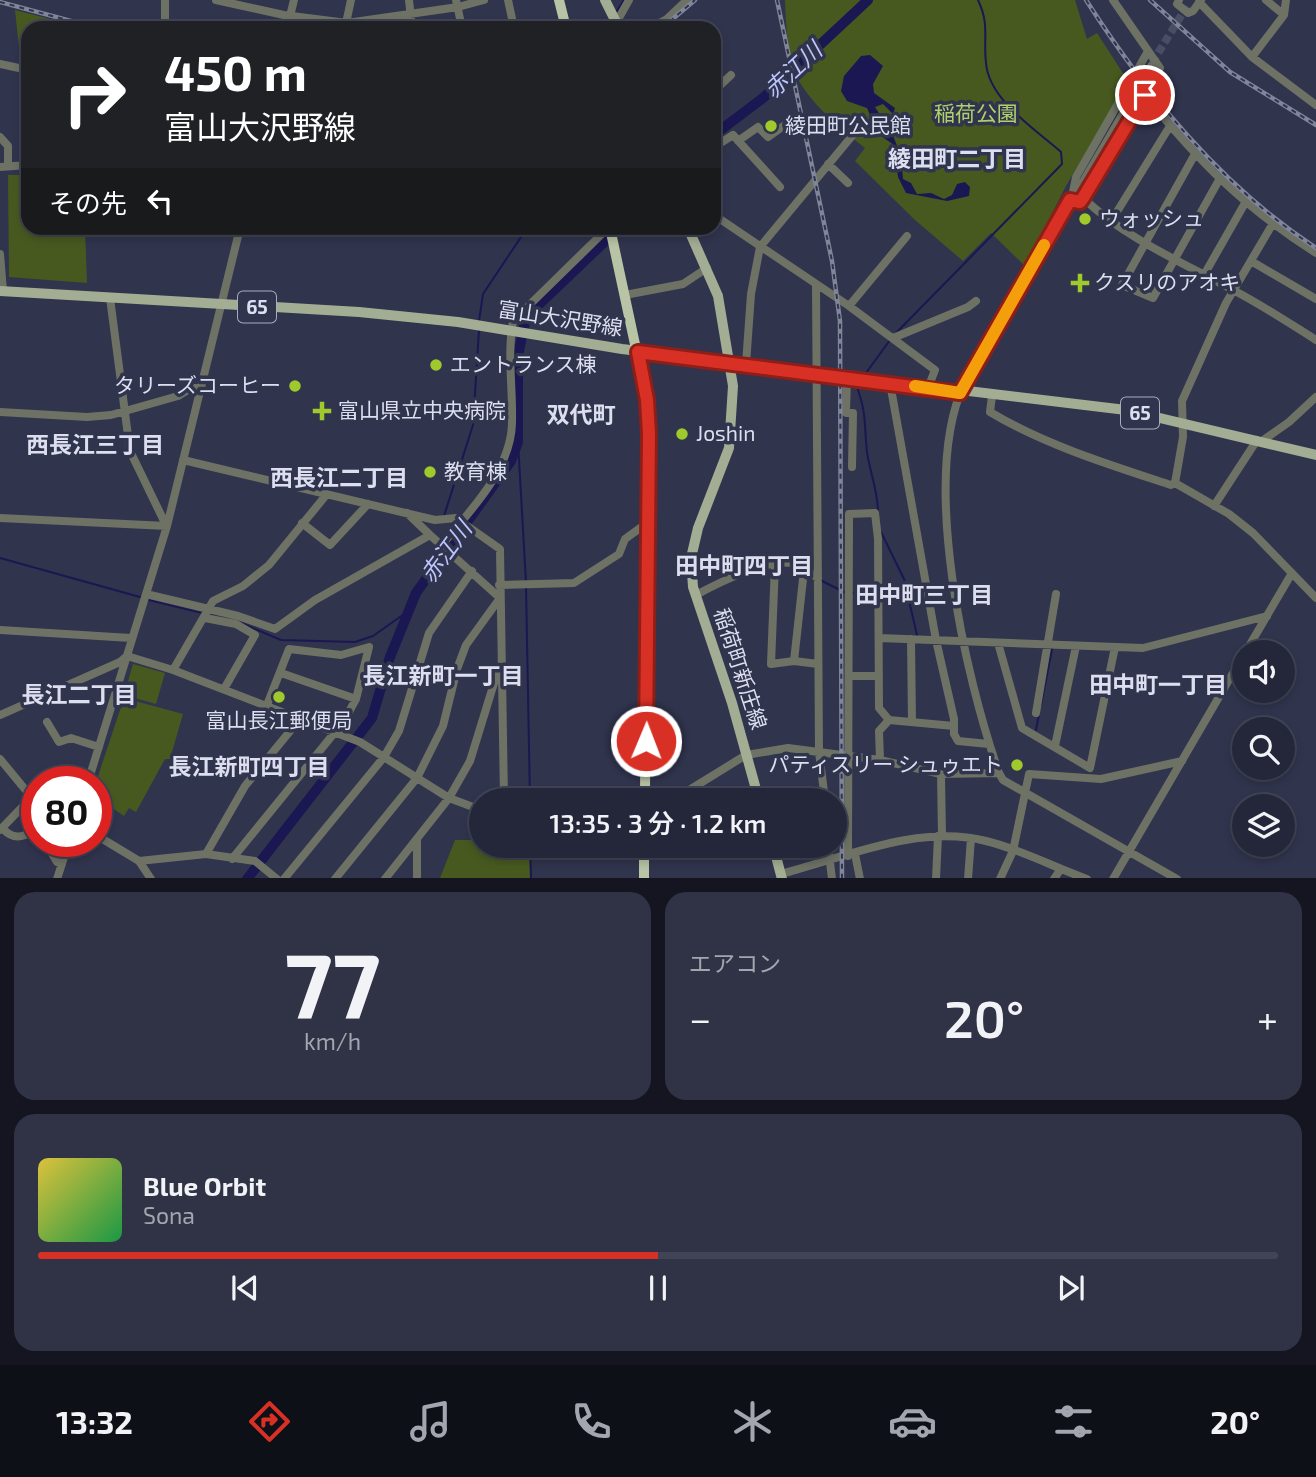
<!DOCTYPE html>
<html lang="ja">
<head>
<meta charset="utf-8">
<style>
  body { margin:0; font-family:"Exo 2","Noto Sans JP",sans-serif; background:#303345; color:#f1f3f6; height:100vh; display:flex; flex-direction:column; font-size:26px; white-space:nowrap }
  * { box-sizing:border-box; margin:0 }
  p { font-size:23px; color:#a3a5af }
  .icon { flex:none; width:38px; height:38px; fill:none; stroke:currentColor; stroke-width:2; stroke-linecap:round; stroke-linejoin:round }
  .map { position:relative; height:878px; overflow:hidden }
  .details { display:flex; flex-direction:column; gap:14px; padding:14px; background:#141520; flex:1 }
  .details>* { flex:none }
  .guide { position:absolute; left:21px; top:21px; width:700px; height:214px; border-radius:21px; box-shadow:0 4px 10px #0003,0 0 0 2px #414454; background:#202124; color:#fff; overflow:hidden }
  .buttons { position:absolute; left:1232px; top:640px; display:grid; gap:14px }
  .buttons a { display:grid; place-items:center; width:63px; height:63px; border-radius:50%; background:#24273a; box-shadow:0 4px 10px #0003,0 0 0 2px #414454; font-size:35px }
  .speed { position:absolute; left:21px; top:766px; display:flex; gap:14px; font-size:35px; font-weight:700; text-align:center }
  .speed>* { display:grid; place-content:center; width:91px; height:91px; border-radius:50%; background:#24273a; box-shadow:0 4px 10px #0003,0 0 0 2px #414454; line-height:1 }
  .speed .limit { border:10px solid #d22; background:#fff; color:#111 }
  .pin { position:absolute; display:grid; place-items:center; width:60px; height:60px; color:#fff; margin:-30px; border:4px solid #fff; border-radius:50%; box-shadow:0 2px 7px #0007 }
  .me { position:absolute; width:77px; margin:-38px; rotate:1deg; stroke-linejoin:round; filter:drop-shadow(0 0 5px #0008) }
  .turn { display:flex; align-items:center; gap:24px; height:147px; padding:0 28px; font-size:32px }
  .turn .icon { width:91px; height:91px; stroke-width:2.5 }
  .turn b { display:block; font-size:49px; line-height:60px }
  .then { display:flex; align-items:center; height:66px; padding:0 28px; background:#0003; gap:14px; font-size:26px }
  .big { font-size:52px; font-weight:600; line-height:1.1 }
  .details .tile { flex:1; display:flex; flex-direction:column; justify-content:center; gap:10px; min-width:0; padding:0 24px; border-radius:21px; background:#303345 }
  .details .dial { align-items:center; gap:0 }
  .dial b { font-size:91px; line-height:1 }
  .song { display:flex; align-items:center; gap:21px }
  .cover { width:84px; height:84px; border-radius:10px; background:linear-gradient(135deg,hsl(50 70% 55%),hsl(140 70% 35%)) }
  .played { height:7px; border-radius:4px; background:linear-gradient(90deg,#d93025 50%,#414454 50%) }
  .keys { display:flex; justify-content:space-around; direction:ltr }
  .heat { display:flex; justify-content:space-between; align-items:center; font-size:38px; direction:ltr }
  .details .tiles { flex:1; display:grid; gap:14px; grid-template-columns:1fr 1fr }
  .tile:last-child { grid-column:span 2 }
  .trip { position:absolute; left:469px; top:788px; width:378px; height:70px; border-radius:35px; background:#24273a; box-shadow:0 4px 10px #0003,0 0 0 2px #414454; font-weight:600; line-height:70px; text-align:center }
  .tabs { display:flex; height:112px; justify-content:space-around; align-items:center; background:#0e1017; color:#a3a5af }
  .tabs .icon { width:49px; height:49px }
  .tabs .active { color:#d93025 }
  .tabs b { font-size:32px; color:#f1f3f6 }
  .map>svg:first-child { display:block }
  .green { fill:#485920 }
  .water { fill:#1a1752 }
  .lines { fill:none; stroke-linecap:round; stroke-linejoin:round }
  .stream { stroke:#1a1752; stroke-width:2 }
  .river { stroke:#1a1752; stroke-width:10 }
  .minor-tunnel { stroke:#4a4e65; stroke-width:8; stroke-dasharray:8 4; stroke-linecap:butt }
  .minor { stroke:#6d7265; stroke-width:8 }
  .major { stroke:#a3ad93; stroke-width:10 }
  .highway { stroke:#b8c4a5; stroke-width:10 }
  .rail-casing { stroke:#81859a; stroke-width:4.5 }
  .rail { stroke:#30344d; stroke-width:2; stroke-dasharray:5; stroke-linecap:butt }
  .route-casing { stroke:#8d1f18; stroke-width:18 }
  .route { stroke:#d93025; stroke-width:12 }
  .slow { stroke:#f59e0b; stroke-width:12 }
  .poi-dot { fill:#a0ca2c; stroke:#30344d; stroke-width:2.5 }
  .labels { text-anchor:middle; stroke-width:7; stroke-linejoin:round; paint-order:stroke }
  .shield { fill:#30344d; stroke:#a9acbf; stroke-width:2 }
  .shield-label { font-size:19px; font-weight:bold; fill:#dddff0 }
  .park-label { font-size:21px; fill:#afd06a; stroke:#30344d }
  .poi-label { font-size:21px; fill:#dddff0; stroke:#30344d; text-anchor:start }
  .street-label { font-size:21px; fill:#dddff0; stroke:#30344d }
  .water-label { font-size:23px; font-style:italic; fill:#bcc5fe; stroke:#30344d }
  .neighbourhood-label { font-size:23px; font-weight:bold; fill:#dddff0; stroke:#30344d }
</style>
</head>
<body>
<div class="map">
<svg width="1316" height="879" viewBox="0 0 1316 879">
  <rect width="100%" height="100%" fill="#30344d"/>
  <path class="green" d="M785,0H1075L1087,39L1097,33L1128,81L1066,186L1025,266L991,233L963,261L915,220L855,161L865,148C844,131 817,109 802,86C787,65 786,25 785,0Z
    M15,10L86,28H28V68L21,66Z
    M8,175H28V228H85L87,283L9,277Z
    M133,664L165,673L156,704L124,695Z
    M124,698L183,714L170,759H165L136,812L129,808L124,816L96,797V782Z
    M455,840H481V845H505L531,852V878H440Z"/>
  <path class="water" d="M870,55L883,66L873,84L874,93L895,108L893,114L883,104L875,107L882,118L895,123L892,133L901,156L903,179L911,183L917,194L931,193L944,199L952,195L957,184L965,182L970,187L969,196L947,201L906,193L898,177L894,145L878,134L867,108L847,101L841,91L844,76L861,56Z"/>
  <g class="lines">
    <path class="stream" d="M615,14L624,0
      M47,23L69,28
      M607,28L611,22
      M479,321L483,294L527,228
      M896,333L1062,164L1061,152C1035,129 989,100 986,63C983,39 990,25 978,0
      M866,373L890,340
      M857,387C867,415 864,425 867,452C870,473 878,491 878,512
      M518,442L526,582
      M444,516L473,425L479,330
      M881,532L904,579L917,635
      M0,558L140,597
      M820,580L846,593
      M526,587L530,800
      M852,593H874
      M880,593H906
      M149,600L202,613
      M241,623L281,640L355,642L373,636L407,612
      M1041,705L1052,649
      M1036,730L1039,714
      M530,845L531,879"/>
    <path class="river" d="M714,135L763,98L868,0
      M247,879L372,718L390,657L416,593L511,461L518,442V356L526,317L619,228"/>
    <path class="minor-tunnel" d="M1152,63L1187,6"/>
    <path class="minor" d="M216,0L284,15L347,23L458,7L484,0
      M409,0L412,28
      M456,0L462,28
      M508,0L514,28
      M1113,0L1160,68L1145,95C1198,161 1244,207 1316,253
      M1179,0L1177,4L1188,13L1193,11L1201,0
      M1266,0L1284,15
      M1199,2L1252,57L1316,105
      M616,23L629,0
      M45,28H55
      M165,28V0
      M287,28L294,0
      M345,28L351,0
      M650,28L667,19L687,0
      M1252,57L1284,15L1286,0
      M0,64L28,70
      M1151,66L964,384C920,479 965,676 999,773L1003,780L1177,879
      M714,91L731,75
      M0,137L8,146V166
      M738,141L758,127L768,137L795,118
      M714,147L733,135L780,187
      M1195,154L1122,285L1153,298L1219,180
      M828,164L848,183
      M0,167L28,165
      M1073,192L1076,177L1147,53
      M1083,198C1128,240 1180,261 1233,290C1262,305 1289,323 1316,340
      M1081,200L1145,95
      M714,215L849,306L935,370L928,388
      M1110,223L1170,126
      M0,254L3,291
      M1251,261L1316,299
      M1204,275L1245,203
      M816,285L819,752L825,800
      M625,295L683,284L707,268
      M110,298L130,451L164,521
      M849,306L907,236
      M893,338L968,307L976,301
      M746,364L751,294L760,247L852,136
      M847,377L846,413H853L852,467
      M890,383L936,640L954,719V734L958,741L989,744
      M992,396L990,412C1045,445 1110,465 1171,485L1175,483L1229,514L1253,533L1316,598
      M0,412L87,417L111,415L178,396L191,388H202
      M1262,441L1289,422L1316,397
      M183,460L435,520L456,518L500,549L504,800
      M1175,483L1183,437L1182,401L1226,303L1272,225
      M1214,506L1257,440
      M407,513L430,535
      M0,518L167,526
      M302,523L330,545L368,504
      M441,546C470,511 511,470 512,423C513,388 507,355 513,321L608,228
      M775,565L771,664L794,661L818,664
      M499,585L574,583L619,554L625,539L647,523
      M146,594L238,616L275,629L315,600L430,535L500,598
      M696,595C716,584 772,556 794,564C802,567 810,573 818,578
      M205,618L236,624L255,635L224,689
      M0,630L131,638
      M879,638L1143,648L1267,616
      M911,639L912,722
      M998,643L1022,728L1090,768L1115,647
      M1245,653L1292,573
      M127,656L173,670L360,742L449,798L481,810
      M794,661L804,570
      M173,670L213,601L243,586L269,565L327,494
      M281,673L356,699
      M849,676H879
      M1036,713L1056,594
      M0,715L120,662L127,656
      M47,722L59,742L71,738L99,747
      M1055,746L1076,646
      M0,759L33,799H37
      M880,760L879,731L889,720
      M941,774L942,836
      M88,782L167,526L240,228
      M673,800L746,755L788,748L880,760L941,774L999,773
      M24,807L37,828
      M2,828C14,841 22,837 37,830
      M0,830L31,798
      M96,835L139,861L151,879
      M417,840V879
      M45,842L57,862L62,864
      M828,845L832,879
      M206,854L245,786L300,719
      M855,854L860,879
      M848,856L849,514L875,513L878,539L879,708L889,720L954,726
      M232,859L344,721L356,699L369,647L341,655L289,649L267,705
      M139,861L206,854L255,861L277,879
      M781,874C846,857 919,824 986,841C1020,849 1053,867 1087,879
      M57,879L69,842
      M284,879L384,757L399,731L429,633L472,571
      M335,879L417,778L443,726L457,669L466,645L500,598
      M385,879L449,798L470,761L499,667
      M936,879L938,836
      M968,879L971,838
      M1000,879L1013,851L1029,774L1101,779L1182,761
      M1054,879L1060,870
      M1113,879L1244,654"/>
    <path class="major" d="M605,0L619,28
      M688,228L718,296L733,386L729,448L698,528L691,558L693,587L732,703L759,800
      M0,291L359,312L458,322L622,349L1126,410L1316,455
      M773,845L782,879"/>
    <path class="highway" d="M559,0L566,28
      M610,228L647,400L645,800
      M644,879V845"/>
    <defs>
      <path id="rail" d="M777,0L832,261L840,321L842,879
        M1086,0C1147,95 1221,186 1316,248
        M1150,0L1230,72L1316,125
        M0,2L97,28
        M662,28L695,0"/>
    </defs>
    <use href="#rail" class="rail-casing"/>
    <use href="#rail" class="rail"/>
  </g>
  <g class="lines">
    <defs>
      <path id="route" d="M646,741L649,434L647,400L638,352L960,393L1070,200L1080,202L1083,198L1145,95"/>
    </defs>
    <use href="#route" class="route-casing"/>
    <use href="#route" class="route"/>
    <path class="slow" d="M915,386L960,393L1044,245"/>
  </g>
  <g class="poi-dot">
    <circle cx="771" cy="126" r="7"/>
    <circle cx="1085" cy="219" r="7"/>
    <path d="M1076.5 272.5h7v7h7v7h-7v7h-7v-7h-7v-7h7z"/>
    <circle cx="436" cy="365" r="7"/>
    <circle cx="295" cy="386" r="7"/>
    <path d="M318.5 400.5h7v7h7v7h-7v7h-7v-7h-7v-7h7z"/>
    <circle cx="682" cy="434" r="7"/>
    <circle cx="430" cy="472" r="7"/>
    <circle cx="279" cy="697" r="7"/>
    <circle cx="1017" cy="765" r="7"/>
  </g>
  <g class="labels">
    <g class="shield">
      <rect x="238" y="291.5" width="38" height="31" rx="5"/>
      <rect x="1121" y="397.5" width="38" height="31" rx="5"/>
    </g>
    <g class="shield-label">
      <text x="257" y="314">65</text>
      <text x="1140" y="420">65</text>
    </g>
    <g class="park-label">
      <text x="976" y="121">稲荷公園</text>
    </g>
    <g class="poi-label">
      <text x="785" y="133">綾田町公民館</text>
      <text x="1099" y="226">ウォッシュ</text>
      <text x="1094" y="290">クスリのアオキ</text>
      <text x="450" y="372">エントランス棟</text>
      <text x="281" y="393" text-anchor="end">タリーズコーヒー</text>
      <text x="338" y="418">富山県立中央病院</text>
      <text x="696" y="441">Joshin</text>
      <text x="444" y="479">教育棟</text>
      <text x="279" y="728" text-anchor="middle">富山長江郵便局</text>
      <text x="1003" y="772" text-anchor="end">パティスリー シュゥエト</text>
    </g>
    <g class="street-label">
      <text transform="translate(560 319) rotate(9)" y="7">富山大沢野線</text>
      <text transform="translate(740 669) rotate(72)" y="7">稲荷町新庄線</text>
    </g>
    <g class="water-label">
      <text transform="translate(793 70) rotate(-43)" y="8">赤江川</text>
      <text transform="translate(446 552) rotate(-54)" y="8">赤江川</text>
    </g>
    <g class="neighbourhood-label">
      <text x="957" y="167">綾田町二丁目</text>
      <text x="581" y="423">双代町</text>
      <text x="95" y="453">西長江三丁目</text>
      <text x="339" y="486">西長江二丁目</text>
      <text x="744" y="574">田中町四丁目</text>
      <text x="924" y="603">田中町三丁目</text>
      <text x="443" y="684">長江新町一丁目</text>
      <text x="1158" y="693">田中町一丁目</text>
      <text x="79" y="703">長江二丁目</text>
      <text x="249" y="775">長江新町四丁目</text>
    </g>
  </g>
</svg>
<div class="buttons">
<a><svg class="icon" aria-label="sound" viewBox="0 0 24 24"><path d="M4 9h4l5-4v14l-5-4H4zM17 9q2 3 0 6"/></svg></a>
<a><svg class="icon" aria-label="search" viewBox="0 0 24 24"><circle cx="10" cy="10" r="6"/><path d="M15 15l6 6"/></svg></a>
<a><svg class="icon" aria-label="layers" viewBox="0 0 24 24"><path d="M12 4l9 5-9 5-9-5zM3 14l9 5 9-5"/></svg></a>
</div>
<div class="speed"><div class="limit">80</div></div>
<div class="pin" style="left:1145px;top:95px;background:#d93025"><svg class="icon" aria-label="arrive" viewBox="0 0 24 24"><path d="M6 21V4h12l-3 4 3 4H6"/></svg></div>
<svg class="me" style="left:646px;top:741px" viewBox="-20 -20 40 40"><circle r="17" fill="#d93025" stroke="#fff" stroke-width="3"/><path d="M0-11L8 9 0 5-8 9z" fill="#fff"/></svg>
<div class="trip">13:35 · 3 分 · 1.2 km</div>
<div class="guide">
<div class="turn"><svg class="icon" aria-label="right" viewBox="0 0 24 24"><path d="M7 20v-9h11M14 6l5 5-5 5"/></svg><div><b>450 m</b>富山大沢野線</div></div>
<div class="then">その先<svg class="icon" aria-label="left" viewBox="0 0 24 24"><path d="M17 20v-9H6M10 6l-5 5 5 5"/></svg></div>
</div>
</div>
<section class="details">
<div class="tiles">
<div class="tile dial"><b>77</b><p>km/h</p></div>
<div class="tile"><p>エアコン</p>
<div class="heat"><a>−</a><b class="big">20°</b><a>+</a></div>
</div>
<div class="tile">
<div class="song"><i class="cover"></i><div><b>Blue Orbit</b><p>Sona</p></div></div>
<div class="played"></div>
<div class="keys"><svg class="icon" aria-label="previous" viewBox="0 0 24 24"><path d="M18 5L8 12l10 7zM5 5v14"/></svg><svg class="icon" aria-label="pause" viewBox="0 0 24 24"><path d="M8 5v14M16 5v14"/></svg><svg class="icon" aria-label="next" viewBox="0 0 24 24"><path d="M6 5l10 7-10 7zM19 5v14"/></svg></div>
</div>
</div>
</section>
<nav class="tabs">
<b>13:32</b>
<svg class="icon active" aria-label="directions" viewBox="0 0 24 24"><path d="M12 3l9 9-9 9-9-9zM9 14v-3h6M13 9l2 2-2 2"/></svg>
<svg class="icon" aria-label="music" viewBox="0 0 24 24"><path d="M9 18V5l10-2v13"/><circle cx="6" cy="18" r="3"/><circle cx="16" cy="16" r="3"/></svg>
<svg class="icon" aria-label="phone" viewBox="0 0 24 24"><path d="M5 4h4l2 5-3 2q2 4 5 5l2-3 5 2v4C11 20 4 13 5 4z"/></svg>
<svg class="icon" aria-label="climate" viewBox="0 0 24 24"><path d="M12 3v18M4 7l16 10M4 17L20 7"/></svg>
<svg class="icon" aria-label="car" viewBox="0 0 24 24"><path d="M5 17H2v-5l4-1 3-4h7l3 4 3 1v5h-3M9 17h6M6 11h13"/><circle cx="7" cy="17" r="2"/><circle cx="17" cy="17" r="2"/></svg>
<svg class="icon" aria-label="filters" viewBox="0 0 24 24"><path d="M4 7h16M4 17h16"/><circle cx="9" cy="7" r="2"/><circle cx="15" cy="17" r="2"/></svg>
<b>20°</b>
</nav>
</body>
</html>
